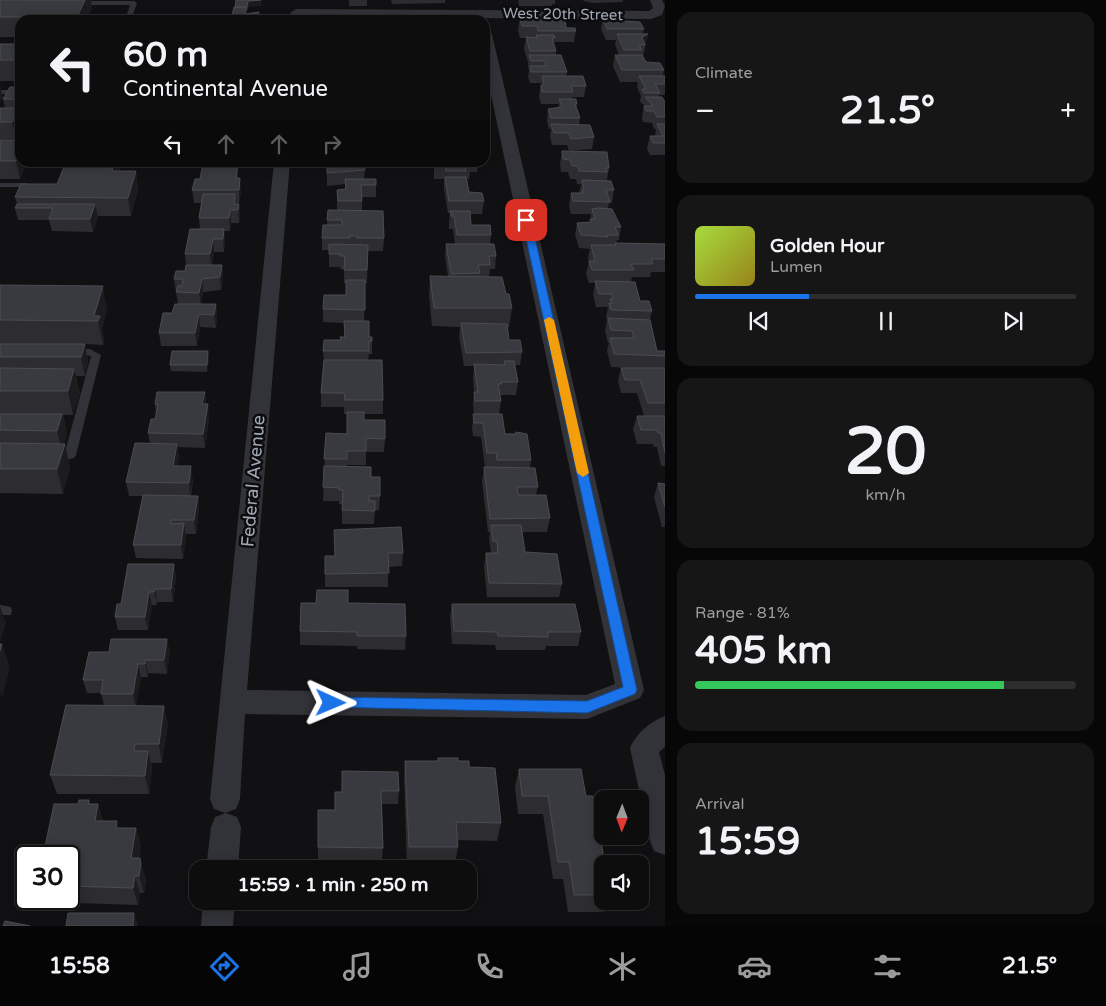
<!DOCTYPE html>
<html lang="en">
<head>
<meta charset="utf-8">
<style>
  body { margin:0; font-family:"Varela Round",sans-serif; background:#161617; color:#f1f3f6; height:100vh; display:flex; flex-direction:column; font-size:19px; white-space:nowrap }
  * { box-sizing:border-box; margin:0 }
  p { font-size:16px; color:#9a9c9e }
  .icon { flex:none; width:28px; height:28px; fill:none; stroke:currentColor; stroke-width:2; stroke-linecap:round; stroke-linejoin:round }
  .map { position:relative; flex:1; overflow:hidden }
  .panel { display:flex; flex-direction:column; gap:12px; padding:12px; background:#070708; width:441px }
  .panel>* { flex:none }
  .banner { position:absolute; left:15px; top:15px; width:475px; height:152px; border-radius:15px; box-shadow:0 2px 12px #0003,0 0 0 1px #2d2d2e; background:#0d0d0e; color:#f1f3f6; overflow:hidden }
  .needle { width:32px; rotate:181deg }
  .buttons { position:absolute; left:594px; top:790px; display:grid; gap:10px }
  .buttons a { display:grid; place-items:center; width:55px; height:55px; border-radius:10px; background:#0d0d0e; box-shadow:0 2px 12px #0003,0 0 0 1px #2d2d2e; font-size:25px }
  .speed { position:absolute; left:15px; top:845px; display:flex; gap:10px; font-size:25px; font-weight:700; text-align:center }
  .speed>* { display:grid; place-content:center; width:65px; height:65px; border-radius:50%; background:#0d0d0e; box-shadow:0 2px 12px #0003,0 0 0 1px #2d2d2e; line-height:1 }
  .speed .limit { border:2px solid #111; border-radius:8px; background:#fff; color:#111 }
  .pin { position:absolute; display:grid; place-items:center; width:42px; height:42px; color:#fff; margin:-21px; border-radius:10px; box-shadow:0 2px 8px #0006 }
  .me { position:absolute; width:55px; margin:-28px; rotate:91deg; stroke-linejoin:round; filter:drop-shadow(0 0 4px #0008) }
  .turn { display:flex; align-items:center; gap:18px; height:105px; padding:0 25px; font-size:22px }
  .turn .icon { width:65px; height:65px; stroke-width:2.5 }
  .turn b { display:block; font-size:35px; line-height:42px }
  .lanes { display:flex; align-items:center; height:48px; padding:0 25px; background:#0003; justify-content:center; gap:25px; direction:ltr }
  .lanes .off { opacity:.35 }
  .big { font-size:38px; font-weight:800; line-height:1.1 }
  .panel .card { flex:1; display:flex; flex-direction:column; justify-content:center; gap:8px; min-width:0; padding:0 18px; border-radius:15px; background:#161617 }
  .panel .dial { align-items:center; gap:0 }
  .dial b { font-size:65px; line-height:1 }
  .song { display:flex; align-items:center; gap:15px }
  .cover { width:60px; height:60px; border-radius:8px; background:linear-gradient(135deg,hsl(80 70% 55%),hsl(50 70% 35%)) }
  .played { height:5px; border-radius:2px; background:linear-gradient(90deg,#1a73e8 30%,#2d2d2e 30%) }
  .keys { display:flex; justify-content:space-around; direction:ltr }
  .heat { display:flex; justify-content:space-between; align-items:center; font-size:28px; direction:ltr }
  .charge { height:8px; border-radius:4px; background:linear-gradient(90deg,#34c759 81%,#2d2d2e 0) }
  .trip { position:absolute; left:189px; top:860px; width:288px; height:50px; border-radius:15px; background:#0d0d0e; box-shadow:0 2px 12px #0003,0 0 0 1px #2d2d2e; font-weight:800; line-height:50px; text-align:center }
  .menu { display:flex; height:80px; justify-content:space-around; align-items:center; background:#050506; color:#9a9c9e }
  .menu .icon { width:35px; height:35px }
  .menu .active { color:#1a73e8 }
  .menu b { font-size:22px; color:#f1f3f6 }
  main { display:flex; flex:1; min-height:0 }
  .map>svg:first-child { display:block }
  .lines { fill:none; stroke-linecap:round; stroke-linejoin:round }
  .service { fill:#323338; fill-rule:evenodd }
  .minor { fill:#323338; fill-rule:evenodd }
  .wall { fill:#2d2d31 }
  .shaded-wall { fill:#1c1c1f }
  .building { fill:#393a3f; stroke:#4a4c52 }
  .route { fill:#1a73e8; stroke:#114b97 }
  .slow { fill:#f59e0b }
  .labels { text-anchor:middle; stroke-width:5; stroke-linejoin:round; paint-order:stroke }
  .far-street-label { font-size:15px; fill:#a1a8b5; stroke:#0c0c0e }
  .street-label { font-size:18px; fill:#a1a8b5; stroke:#0c0c0e }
</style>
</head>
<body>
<main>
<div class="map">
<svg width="665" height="926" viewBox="0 0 665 926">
  <rect width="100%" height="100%" fill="#111113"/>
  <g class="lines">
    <path class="service" d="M134,1L137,3L131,20H125L130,5H77L74,3L77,1Z
      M0,90H20V94H0Z
      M0,183H25L29,185L25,187H0Z
      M73,349H90L101,355L76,455L74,458L54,463L50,462L48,459L50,456L65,452L91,356L69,354L68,352Z
      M0,605L11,607L12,611L11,615H0Z"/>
    <path class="minor" d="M650,0H662L665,6L662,15L651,19L296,17L290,13L296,9L649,11L653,8Z
      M485,30L492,34L644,690L640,698L587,719L245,714L240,799L236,809L225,813L214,809L210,799L274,162H290L247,690L586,695L615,684L485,66Z
      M665,716V747L659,752L665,775V855L654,851L650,841L630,748C636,734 650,721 665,716Z
      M226,813L237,817L241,827L238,869H206L211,827L215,817Z
      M203,901H235L233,926H201Z"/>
  </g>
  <path class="wall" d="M0,0L92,9L87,20H20V81H0V44H18L17,37H0Z
    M345,0H367V6H349V0Z
    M391,0H445V3L392,4Z
    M518,0H555V4H552L551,6H519Z
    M583,0H623V2L592,3L584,1Z
    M603,18L622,21L644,29L643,34H648L643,57L646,62L664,70L663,76H665V95H659V97L665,102V155H650L647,148L650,136H655L656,129H654L652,123L643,122L642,118L644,104H642L640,101L641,96L637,87L638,82H620L613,66L615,55H619L615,45L616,40H606L601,29Z
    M520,19L566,28L576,31L574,42H554V44L556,51V55L567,72L566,76L586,86L584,97H572V99L577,104L576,108L580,118L579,125L594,137L592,149L569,151L567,145H552L550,136L551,129H549L547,121L548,109L558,108L559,104H541L539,97L541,83H530L528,77L529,71L528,66V62L524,49L526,38H520L518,30Z
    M20,87V132L16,139H0V108H5L3,99Z
    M0,140L20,162H27L20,179H0Z
    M562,151L609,168L607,180L614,190L612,203H609L608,209L621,227L619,240H617L616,243L665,244V272H651L650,277H632L631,281L640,301L652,311L650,320L657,351H665V466H661L657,447H654L653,444H637L633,429L637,416H644L637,393H621L618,381L621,368H626L611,367L607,351L609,343H608L605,331L607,320L606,317L608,307H596L593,294L595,283H589L586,274L589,261L588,258L590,249L579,248L575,235L577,223H590L591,214H571L569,205L571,193H579L581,184H577L576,179H570L568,172H561L560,164Z
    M66,162H119L120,171H136L138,189L131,216H97L93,232L52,231L49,220H18L15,208L17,204L15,197L57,184Z
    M434,162H478L477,172H470L469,179H467L469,192L484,201L482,214H470L471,225L491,235L490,244L496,256L495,269H490L489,277L506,294L512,308L509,327H507L509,340L522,352L520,365H515L518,382L516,395H500L501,401L499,414L505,434H515L516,432L531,460L530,468L538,487L536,495L550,518L547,532H522L525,552L562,584L559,597H487L484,566L486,553H491L489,538L490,532H488L482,481L484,467H494H485L481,437L473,436L472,427L474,414L473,405L474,392L473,378L474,366H464L459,336L460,327L432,326L429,295L430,276H448L445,256L446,244H455L453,229H449V223L450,213H448L444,189V179H434Z
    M238,163V178L241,191L239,203H236V204H239L240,217L239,223H231L230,231H224L225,242L224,252H214L212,265H222L223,278L221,290L203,292L201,304H216L217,317L216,328L200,327L197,346H161L159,333L172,313L178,304L174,279L185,271L186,265L185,254L200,229L199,218L202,203H194L192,190L200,179Z
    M365,170L364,179L376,185V197H362V210L384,238L383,251H368L367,283H365L364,321L369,337H372V354H369L368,360L383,400V414H364V420L385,439L384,452H366V465H347V467L371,477L380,496L379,510H375L374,524H342V504H339V501H323L326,433L347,434V414H344V407H321V393L324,364L323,351L344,337V323L323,322V309L346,295V283H344V269H340V267H329V250H322V238L327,225L328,210H337V190L345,189V184L327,186V173Z
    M0,285L107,309L102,328L104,340L103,345L85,344L88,363L85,376H76L80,393L73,415H63L67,434L64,444H65L70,468L63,494L0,493Z
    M209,358L207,372L171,371L170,365Z
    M205,392L206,404L209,418L205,448L177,447L179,458L177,466L193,480L191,496H198L199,509L196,534H186V537L183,559L136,558L133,545L143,496H129L126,482L150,444L148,433L155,419L156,415L155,404Z
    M658,483L665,484V527H662L654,497Z
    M334,530L403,553L402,566L388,567V587H325V556H335Z
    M174,564L176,578L173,602H157V605H152L148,630H118L115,617Z
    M348,603L406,636L405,650L357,649V646L300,645V631Z
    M452,604L581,632L578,646H546L545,650H496L495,645L452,644L450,617Z
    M170,652L167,674L148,673V677H141L136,705L168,724L162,763H151L152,769L149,794H57L50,775L104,705L101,693H87L83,680Z
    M438,758L458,761L469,767L501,823L497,841L457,840L458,847L455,865H407L404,779L405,761H437Z
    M519,769L586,796L602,864V901H609L604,912H568L563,879H553L543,814H518L515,787Z
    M399,791L398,804H382L383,848L382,860H318V847L335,810V792Z
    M89,800L90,804H98L103,821L119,828H136L141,845L139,858L146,880L144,893H140L138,905L44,902L42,899H69V856L78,804Z"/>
  <path class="shaded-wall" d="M85,0H91L92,9L87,20H78L77,17Z
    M262,0L261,6L249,7L247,13V7L248,1Z
    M648,34L646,45H640L642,37Z
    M0,86L3,98L0,102Z
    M20,109V132L16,139L12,122Z
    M20,153V162H27L20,179L16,161Z
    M114,162H119L120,171H112Z
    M238,163V175L237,191L236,178Z
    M136,171L138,189L131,216L128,198Z
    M240,178L241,191L239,203V190Z
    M95,204L98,217L93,232L90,219Z
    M239,204L240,217L239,223L238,210Z
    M230,210L231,223L230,231L229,218Z
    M224,229L225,242L224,252L223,239Z
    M213,239L214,252L211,267L210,254Z
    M222,265L223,278L221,290L220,277Z
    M202,279L203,292L201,306L199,293Z
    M103,286L107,309L102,328L104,340L103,345L98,321L94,316Z
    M216,304L217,317L216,328L214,315Z
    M199,314L200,327L197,346L195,333Z
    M85,344L88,363L85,376L81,357Z
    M208,351L209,358L207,372V365Z
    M74,369L80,393L73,415L68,391Z
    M205,392L206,406L202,404Z
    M208,404L209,418L205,448L203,434Z
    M62,414L67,434L62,450L57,431Z
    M65,444L70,468L63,494L57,469Z
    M177,444L179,458L175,480L173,466Z
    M191,466L193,480L190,497L189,483Z
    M198,496L199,509L196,534L194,520Z
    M184,523L186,537L183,559L181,545Z
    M174,564L176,578L173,602L171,589Z
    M155,589L157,602V605L154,592Z
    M149,592L152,605L148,630L145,617Z
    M0,606L6,623L0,642Z
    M167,639L170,652L167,674L164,660Z
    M2,644L10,667L2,699L0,693V651Z
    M145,660L148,673V677L145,664Z
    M138,664L141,677L136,707L133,694Z
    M164,706L168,724L162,763L159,744Z
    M148,751L152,769L149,794L145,776Z
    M98,804L103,822L95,821Z
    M136,828L141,845L136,876L131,858Z
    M140,858L146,880L144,893L139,876Z
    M135,876L140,893L138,905L133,888Z
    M134,913L138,925V926H133Z"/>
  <path class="building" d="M0,0H85L77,17H0Z
    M236,0H261L248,1L247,7H235Z
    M234,7H247L245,14L259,12L257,20H221L222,16H232Z
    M332,18H375V20H332Z
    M417,18H442V20H417Z
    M603,18H620L622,21L640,22L644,29H607Z
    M520,19L565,20L566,28H575L576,31H538L537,26H522Z
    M20,29V36H16Z
    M617,34H648L642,37L645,45H639L642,50H624Z
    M536,35H554L555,38H552L556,51H530L526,37L537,38Z
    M0,44H20V60H0Z
    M529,55H561L567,72H531L530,66H546L545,61H531Z
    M615,55H642L646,62L660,63L664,70H622Z
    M542,76H583L586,86H571L573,92H542L541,86L544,84Z
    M639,76H665V84H655L660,93H644L642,89H646Z
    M10,87H20V99H3Z
    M645,97H662L665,102V117H657L654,111H646L644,106H653Z
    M559,99H576L577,104H575L580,118H551L548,109L562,107Z
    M0,108H20V109L12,122H0Z
    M551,124L590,125L594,137L571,139L569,133H554Z
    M657,124H665V143H653L650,136H663Z
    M0,140H20V153L16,161H0Z
    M562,151L607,152L609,168H606L607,172L579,171L578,166H572L570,160L563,159Z
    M66,162H114L112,171H136L128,198L15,197L21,184H57Z
    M327,162H364L365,170L327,173Z
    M435,162H470L471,167L465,166L466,171H446L445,166H435Z
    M203,163H238L236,178H240L239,190H192L195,179H200Z
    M445,177H466L469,192L482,193L484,201H449Z
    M345,179H376V185H361L362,201H338L337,190L346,189Z
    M582,180L611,181L614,190H606L610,202L573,201L571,193H583L582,190H584Z
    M203,194H235L234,204H239L238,210H230L229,218H199Z
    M17,204H95L90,219H49L53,208H15Z
    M599,208L612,209L621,227H615L618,235H607L608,237L581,235L577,223L591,222L590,219H595L592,209Z
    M328,210L383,211L384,238H357V236H350V238H322L323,225H342V220H327Z
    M450,211H470L471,225H490L491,235H457L454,216H451Z
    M190,229H224L223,239H213L210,254H185Z
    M615,243L665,244V259H651L653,264H631L634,270H592L589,261H595L591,245H616Z
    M329,244L368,245L367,270H344L345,256H340V254H329Z
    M446,244H494L496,256H489L490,265H478L480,273L451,274Z
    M186,265H222L220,277L202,279L199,293L176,292L178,286H182L183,279H174L176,271H185Z
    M430,276L502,277L506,294H509L512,308H434Z
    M346,280H365V310L323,309L324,295H346Z
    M595,281L635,282L640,301H649L652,311L611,310L609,303L612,304L610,299H613L612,294H599Z
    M0,285L103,286L94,316H100L98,321L0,320Z
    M175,304H216L214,315L199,314L195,333H159L163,313H172Z
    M608,318L650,320L657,351H665V356L614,354L610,338H634L632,331L611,330Z
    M344,321H369V337H372V341H369V351H323L324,340H341L340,337H345Z
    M461,323L507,324L509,340H520L522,352L466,353Z
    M0,344H85L81,357H0Z
    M172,351H208L207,365H170Z
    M324,360H382L383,400H345L344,393H321Z
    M504,361H514L518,382H501L502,384H498L501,401H475L474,392H478L474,364L505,365Z
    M0,368L74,369L68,391H0Z
    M621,368H665V403H648L640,380H625Z
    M157,392H205L202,404H208L203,434L148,433L151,419H155L158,405L155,404Z
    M347,412H364V420H385V439L366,438V451H347V459H324L326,433L347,434Z
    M0,414H62L57,431L0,430Z
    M473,414H502L505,434H516V432L527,434L531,460H497L496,453H487L483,423H474Z
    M637,416H665V453L661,433H658L657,430H641Z
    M0,443L65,444L57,469H0Z
    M135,443L177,444L173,466H191L189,483L126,482Z
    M324,466L371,467V477H380V496H369V501H375V511L342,510L343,490H339V488L323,487Z
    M484,467L535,468L538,487H517L518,495H546L550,518L490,519Z
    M658,483L665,484V507Z
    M143,495L198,496L194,520H171V524L184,523L181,545H133Z
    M491,525H521L525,552L557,554L562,584L489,583L486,553H498L497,541H493Z
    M401,527L403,553H388L389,573L325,574V556H335L334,530Z
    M128,564H174L171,589H155L154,592H149L145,617H115L117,604H121Z
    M317,590H348V603L405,604L406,636H357V632L300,631L301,603H316Z
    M452,604H575L581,632H548V637L498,636L497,632L454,631Z
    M111,639H167L164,660H145V664H138L133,694H101L103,680H83L89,652H109Z
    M0,644H2L0,651Z
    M66,705L164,706L159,744H135L134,751H148L145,776L50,775Z
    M438,758H458V761H469V767L495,768L501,823L456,822L458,847H409L405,761H438Z
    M519,769H581L586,796H593L605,864H602V895H574L569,862H558L548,796H522Z
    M342,771L398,772L399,791H381L383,848L318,847V810H335V792H342Z
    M79,800H89L88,804H98L95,821H117L116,828H136L131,858H140L141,863L139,876H135L133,888L69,886V856H43L54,804H78Z
    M68,913H134L133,926H66Z
    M5,921L30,926H3Z"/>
  <path class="route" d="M526,217L531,220L637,690L635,694L587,713L326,707L324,703L326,699L331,697L587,701L623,687L522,220Z"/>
  <path class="slow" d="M549,317L554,320L589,473L583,477L577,473L544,320Z"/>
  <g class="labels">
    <g class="far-street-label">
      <text transform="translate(563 14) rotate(1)" y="5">West 20th Street</text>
    </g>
    <g class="street-label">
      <text transform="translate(253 481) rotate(-85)" y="6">Federal Avenue</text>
    </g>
  </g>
</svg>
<div class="buttons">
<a><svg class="needle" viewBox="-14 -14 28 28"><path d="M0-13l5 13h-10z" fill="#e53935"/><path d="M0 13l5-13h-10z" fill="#9a9c9e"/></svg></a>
<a><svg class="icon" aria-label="sound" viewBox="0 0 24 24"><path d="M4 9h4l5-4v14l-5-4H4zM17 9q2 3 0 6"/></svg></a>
</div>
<div class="speed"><div class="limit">30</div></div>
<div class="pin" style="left:526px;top:220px;background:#d93025"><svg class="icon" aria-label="arrive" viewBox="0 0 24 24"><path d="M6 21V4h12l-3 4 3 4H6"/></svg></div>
<svg class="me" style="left:331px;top:703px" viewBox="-20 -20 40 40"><path d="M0-17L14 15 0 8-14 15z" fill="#1a73e8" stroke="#fff" stroke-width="4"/></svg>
<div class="trip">15:59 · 1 min · 250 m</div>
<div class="banner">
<div class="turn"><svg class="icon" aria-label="left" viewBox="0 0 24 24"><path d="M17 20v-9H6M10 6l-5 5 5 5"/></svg><div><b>60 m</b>Continental Avenue</div></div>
<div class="lanes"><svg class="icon" aria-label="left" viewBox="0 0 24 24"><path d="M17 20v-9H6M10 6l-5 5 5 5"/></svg><svg class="icon off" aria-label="ahead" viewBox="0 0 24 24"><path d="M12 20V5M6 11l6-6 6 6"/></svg><svg class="icon off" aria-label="ahead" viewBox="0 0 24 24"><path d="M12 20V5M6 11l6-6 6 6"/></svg><svg class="icon off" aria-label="right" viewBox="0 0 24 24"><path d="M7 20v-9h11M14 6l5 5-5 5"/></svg></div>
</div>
</div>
<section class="panel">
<div class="card"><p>Climate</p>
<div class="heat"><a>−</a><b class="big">21.5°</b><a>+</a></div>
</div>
<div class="card">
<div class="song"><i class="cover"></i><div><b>Golden Hour</b><p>Lumen</p></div></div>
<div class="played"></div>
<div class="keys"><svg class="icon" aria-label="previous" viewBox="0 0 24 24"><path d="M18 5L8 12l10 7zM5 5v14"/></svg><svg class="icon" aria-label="pause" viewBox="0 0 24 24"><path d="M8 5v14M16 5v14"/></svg><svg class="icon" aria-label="next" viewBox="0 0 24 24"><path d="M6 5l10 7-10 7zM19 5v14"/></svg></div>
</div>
<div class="card dial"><b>20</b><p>km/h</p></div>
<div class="card"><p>Range · 81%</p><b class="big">405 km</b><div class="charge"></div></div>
<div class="card"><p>Arrival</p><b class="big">15:59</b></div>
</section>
</main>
<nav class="menu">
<b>15:58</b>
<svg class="icon active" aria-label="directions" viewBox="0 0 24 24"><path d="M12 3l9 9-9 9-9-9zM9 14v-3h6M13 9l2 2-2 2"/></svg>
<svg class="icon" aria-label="music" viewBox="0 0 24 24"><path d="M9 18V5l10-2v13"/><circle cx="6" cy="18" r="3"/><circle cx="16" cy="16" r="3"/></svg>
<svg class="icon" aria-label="phone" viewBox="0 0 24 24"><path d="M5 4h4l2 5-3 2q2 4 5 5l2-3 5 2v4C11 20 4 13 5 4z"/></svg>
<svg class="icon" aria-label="climate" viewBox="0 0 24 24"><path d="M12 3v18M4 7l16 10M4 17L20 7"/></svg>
<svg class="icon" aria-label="car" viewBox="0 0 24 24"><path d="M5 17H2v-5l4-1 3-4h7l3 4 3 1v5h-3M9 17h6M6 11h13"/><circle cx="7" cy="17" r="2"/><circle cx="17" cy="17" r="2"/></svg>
<svg class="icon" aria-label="filters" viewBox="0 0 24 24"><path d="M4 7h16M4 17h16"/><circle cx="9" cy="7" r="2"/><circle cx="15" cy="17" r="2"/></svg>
<b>21.5°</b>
</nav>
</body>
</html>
